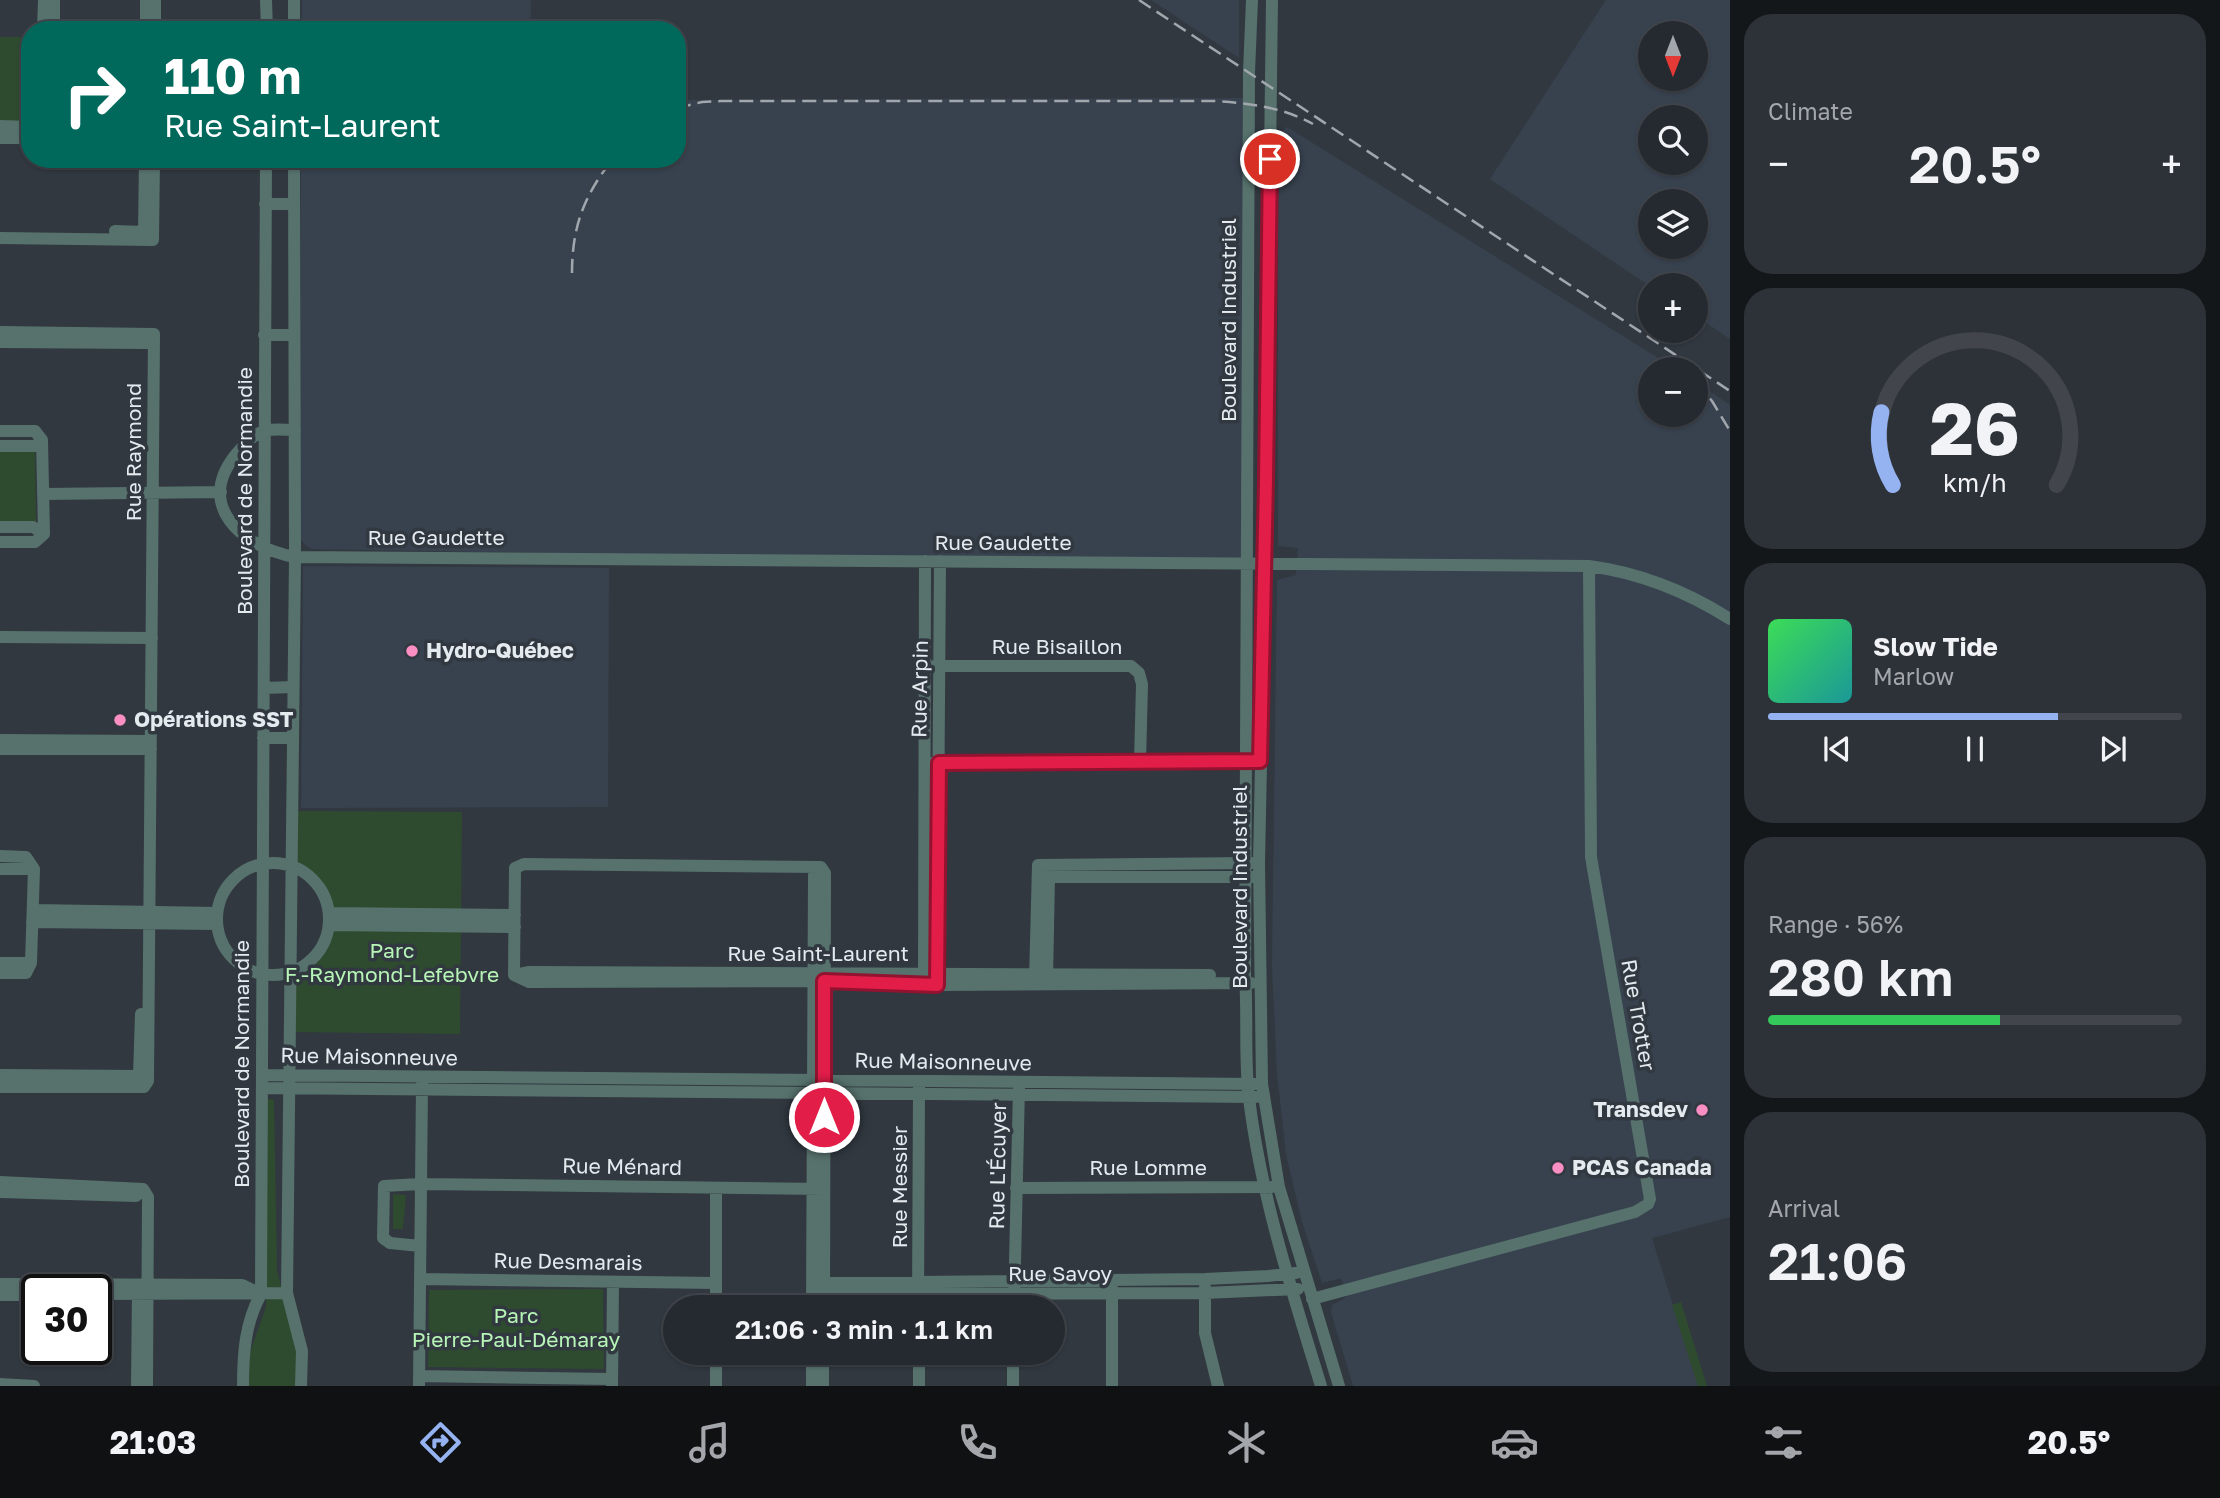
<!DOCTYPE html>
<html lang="en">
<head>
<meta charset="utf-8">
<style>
  body { margin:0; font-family:"Golos Text",sans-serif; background:#2d3238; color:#f1f3f6; height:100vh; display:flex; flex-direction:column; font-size:26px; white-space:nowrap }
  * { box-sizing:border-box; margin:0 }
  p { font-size:23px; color:#a3a7ab }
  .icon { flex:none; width:38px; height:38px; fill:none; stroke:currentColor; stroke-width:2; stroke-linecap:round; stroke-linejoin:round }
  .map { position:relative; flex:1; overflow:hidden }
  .side { display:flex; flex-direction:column; gap:14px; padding:14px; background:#14171a; width:490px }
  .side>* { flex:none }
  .guide { position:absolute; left:21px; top:21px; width:665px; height:147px; border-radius:28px; box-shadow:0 2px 5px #0004,0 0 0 2px #42464c; background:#00695c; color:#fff; overflow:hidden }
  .needle { width:46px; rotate:180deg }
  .controls { position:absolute; left:1638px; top:21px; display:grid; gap:14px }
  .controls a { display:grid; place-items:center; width:70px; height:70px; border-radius:50%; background:#252a30; box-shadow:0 2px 5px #0004,0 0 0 2px #42464c; font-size:35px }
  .speed { position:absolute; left:21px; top:1274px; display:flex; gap:14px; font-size:35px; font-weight:700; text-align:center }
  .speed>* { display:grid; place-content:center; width:91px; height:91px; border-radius:50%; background:#252a30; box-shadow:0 2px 5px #0004,0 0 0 2px #42464c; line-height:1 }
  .speed .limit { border:4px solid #111; border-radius:10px; background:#fff; color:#111 }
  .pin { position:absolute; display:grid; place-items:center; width:60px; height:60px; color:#fff; margin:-30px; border:4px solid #fff; border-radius:50%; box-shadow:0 2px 7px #0007 }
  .me { position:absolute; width:77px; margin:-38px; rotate:0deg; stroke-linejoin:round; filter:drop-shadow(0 0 5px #0008) }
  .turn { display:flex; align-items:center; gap:24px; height:147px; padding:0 28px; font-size:32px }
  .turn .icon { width:91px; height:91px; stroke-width:2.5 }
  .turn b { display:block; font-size:49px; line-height:60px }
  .big { font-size:52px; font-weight:600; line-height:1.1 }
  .side .widget { flex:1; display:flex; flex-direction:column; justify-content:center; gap:10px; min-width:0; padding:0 24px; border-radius:28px; background:#2d3238 }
  .side .dial { align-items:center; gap:0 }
  .dial svg { height:182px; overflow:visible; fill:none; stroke:#42464c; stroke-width:7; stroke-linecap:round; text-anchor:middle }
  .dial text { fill:#f1f3f6; stroke:none }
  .song { display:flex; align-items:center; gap:21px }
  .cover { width:84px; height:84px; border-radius:10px; background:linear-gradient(135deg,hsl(130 70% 55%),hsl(180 70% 35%)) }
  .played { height:7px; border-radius:4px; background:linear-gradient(90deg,#95b2f1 70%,#42464c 70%) }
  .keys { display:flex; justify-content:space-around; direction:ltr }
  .heat { display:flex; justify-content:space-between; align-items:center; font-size:38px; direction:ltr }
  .charge { height:10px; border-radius:5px; background:linear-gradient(90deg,#34c759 56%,#42464c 0) }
  .trip { position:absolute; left:663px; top:1295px; width:402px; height:70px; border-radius:35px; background:#252a30; box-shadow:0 2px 5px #0004,0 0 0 2px #42464c; font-weight:600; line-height:70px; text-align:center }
  .tabs { display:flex; height:112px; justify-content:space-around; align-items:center; background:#0f1113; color:#a3a7ab }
  .tabs .icon { width:49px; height:49px }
  .tabs .current { color:#95b2f1 }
  .tabs b { font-size:32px; color:#f1f3f6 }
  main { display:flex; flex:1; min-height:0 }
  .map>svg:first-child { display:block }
  .built { fill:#38424f; fill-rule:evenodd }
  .green { fill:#2e4b2f }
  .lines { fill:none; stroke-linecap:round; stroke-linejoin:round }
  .minor { stroke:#57726d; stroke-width:12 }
  .rail { stroke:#a1a7ad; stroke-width:2.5; stroke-dasharray:14 7; stroke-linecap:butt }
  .route-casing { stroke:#92132f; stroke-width:18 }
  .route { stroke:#e11d48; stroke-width:12 }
  .poi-dot { fill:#fb8fc4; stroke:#313840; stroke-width:2.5 }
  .labels { text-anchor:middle; stroke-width:7; stroke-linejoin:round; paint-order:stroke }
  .street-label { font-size:21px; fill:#e5eaef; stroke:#313840 }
  .poi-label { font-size:21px; font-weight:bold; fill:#e5eaef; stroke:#313840; text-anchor:start }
  .park-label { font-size:21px; fill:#b7f5b7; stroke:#313840 }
</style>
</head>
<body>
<main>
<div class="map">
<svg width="1730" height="1386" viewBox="0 0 1730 1386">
  <rect width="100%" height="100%" fill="#313840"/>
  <path class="built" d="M302,0H531L530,30H302Z
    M1151,0H1239V58Z
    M1606,0H1730V339L1696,316V285L1650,286L1490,179ZM1696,33V79H1650V33ZM1696,117V163H1650V117ZM1696,201V247H1650V201Z
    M1252,98L1246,565L312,549L305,545L300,538L301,159H677V100Z
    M1287,127L1676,369H1650V415H1696V382L1730,405V1217L1652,1238L1698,1386H1353L1331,1312L1332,1305L1348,1296L1341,1278L1322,1283L1302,1222L1286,1154L1277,1073L1272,966L1277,580L1296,575L1298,548L1278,546V136Z
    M303,566L609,568L608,807L301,808Z"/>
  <path class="green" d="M0,37H30V123H0Z
    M0,446H35L36,522H0Z
    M293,811L462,812L460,1034L290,1032V974L314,962L326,944L332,921L325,897L312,880L293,867Z
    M263,1098L274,1100L277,1270L297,1353L296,1386H248V1358L266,1307L267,1260Z
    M393,1194L406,1195L403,1229H393Z
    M603,1289L604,1369L428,1367L429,1290Z
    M1681,1302L1707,1386H1698L1672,1305Z"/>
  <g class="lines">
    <path class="minor" d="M54,0V30
      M266,0L267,30
      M294,0V30
      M1252,0L1249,72L1245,976C1248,1016 1244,1057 1249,1098C1261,1197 1292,1291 1321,1386
      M1272,0L1265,564L1259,863L1262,1084L1279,1187L1339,1386
      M43,30L44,0
      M146,30V0
      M155,30V0
      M0,126L30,127
      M0,138H30
      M294,159L295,557L287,1293L302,1351L301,1386
      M265,204H294
      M115,231L144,232L145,159
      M0,238L153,240L154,159
      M0,332L154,334
      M264,335H293
      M0,342L146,343
      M295,430C287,430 277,429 268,430C256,432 246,442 238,452C193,504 241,547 295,557L1589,566C1641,573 1686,591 1730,619
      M0,431H35L42,440L44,534L35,542H0
      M0,446H35L42,440
      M43,494L221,492
      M0,527H33L44,534
      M0,637L152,638
      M934,666H1131L1139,673L1142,684L1140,762
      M264,688L293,687
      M263,738H293
      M0,740L151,741
      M0,749H151
      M932,763L1253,761
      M0,856L26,857L34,869L31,963L26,973H0
      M217 919a56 56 0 1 1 112 0a56 56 0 1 1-112 0Z
      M1038,865L1252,863
      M0,869H34
      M1045,873L1049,877L1047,980
      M1049,877H1252
      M33,910L217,913
      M329,913L515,915
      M32,922L217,924
      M329,925L515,927
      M0,963H31
      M514,975L515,868L524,864L821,867L825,873L824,1307
      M514,975L529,982L814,981L937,985L1251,983
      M514,975L528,972L1210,975
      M1035,980L1038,865
      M924,981L925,561
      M937,981L940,561
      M0,1075L139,1076
      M263,1075L1255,1084
      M139,1076L141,1014
      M0,1087H144
      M144,1087L148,1081L154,334
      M263,1088L1256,1097
      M0,1182L143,1189
      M716,1188V1307
      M1016,1188L1272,1187
      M143,1189L148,1197L147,1386
      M0,1192L136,1196L143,1189
      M420,1246L390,1243L383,1238L384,1186L420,1184L824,1189
      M420,1279L716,1283
      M812,1283L1205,1279L1268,1276L1296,1273
      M0,1284L242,1285L261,1294
      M1205,1287V1333L1218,1386
      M96,1294L287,1293
      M812,1294L1205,1293L1298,1289
      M0,1295H37
      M1312,1299L1635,1212L1648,1204L1650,1199L1591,857L1589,566
      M812,1307L814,875
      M918,1307L919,1088
      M1014,1307L1019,1087
      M919,1353V1386
      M419,1376L612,1379
      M0,1384L34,1386
      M137,1386L138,1286
      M243,1386C243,1353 245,1323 261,1294L266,159
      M419,1386L422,1084
      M612,1386L613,1282
      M716,1386V1353
      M812,1386V1353
      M823,1386V1353
      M1013,1386V1353
      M1112,1386V1288"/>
    <path class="rail" d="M1139,0L1730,391
      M677,108L702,102L721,101H1214C1249,103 1282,107 1313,124
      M572,273C572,227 584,195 613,159
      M1696,383L1712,401L1730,431"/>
  </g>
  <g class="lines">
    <defs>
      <path id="route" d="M824,1117V981L937,985L939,763L1260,761L1266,481L1270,159"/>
    </defs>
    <use href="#route" class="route-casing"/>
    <use href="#route" class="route"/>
  </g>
  <g class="poi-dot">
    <circle cx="412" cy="651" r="7"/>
    <circle cx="120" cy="720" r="7"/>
    <circle cx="1702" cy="1110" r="7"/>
    <circle cx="1558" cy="1168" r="7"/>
  </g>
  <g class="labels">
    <g class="street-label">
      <text transform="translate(1229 320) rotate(-90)" y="7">Boulevard Industriel</text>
      <text transform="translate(134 452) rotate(-90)" y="7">Rue Raymond</text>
      <text transform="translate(245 491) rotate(-90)" y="7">Boulevard de Normandie</text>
      <text x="436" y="545">Rue Gaudette</text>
      <text x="1003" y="550">Rue Gaudette</text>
      <text x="1057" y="654">Rue Bisaillon</text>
      <text transform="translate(920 689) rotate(-89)" y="7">Rue Arpin</text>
      <text transform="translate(1240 887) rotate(-90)" y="7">Boulevard Industriel</text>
      <text x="818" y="961">Rue Saint-Laurent</text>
      <text transform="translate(1638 1015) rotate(80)" y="7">Rue Trotter</text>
      <text transform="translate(369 1057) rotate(1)" y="7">Rue Maisonneuve</text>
      <text transform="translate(943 1062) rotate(1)" y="7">Rue Maisonneuve</text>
      <text transform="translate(242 1064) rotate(-90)" y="7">Boulevard de Normandie</text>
      <text transform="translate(998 1166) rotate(-89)" y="7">Rue L'Écuyer</text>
      <text transform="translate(622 1167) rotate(1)" y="7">Rue Ménard</text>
      <text x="1148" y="1175">Rue Lomme</text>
      <text transform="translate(900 1187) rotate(-90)" y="7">Rue Messier</text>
      <text transform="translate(568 1262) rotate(1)" y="7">Rue Desmarais</text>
      <text x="1060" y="1281">Rue Savoy</text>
    </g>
    <g class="poi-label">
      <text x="426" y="658">Hydro-Québec</text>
      <text x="134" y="727">Opérations SST</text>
      <text x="1688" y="1117" text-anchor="end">Transdev</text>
      <text x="1572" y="1175">PCAS Canada</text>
    </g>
    <g class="park-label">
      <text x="392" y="958">Parc<tspan x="392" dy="24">F.-Raymond-Lefebvre</tspan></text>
      <text x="516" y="1323">Parc<tspan x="516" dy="24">Pierre-Paul-Démaray</tspan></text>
    </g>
  </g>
</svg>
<div class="controls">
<a><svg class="needle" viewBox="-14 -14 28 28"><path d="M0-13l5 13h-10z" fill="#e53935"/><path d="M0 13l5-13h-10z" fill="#a3a7ab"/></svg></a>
<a><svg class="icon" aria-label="search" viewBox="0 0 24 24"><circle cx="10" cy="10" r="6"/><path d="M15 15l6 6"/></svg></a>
<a><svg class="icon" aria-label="layers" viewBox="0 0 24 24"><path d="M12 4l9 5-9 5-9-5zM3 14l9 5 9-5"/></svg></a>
<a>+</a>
<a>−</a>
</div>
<div class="speed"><div class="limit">30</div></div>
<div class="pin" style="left:1270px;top:159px;background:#d93025"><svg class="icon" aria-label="arrive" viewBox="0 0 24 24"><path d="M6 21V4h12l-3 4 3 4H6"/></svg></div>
<svg class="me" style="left:824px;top:1117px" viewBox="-20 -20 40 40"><circle r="17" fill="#e11d48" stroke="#fff" stroke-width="3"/><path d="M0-11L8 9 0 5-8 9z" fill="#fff"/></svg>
<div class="trip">21:06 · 3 min · 1.1 km</div>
<div class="guide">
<div class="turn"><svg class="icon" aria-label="right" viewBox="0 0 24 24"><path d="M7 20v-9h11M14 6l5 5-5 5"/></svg><div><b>110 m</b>Rue Saint-Laurent</div></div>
</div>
</div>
<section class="side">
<div class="widget"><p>Climate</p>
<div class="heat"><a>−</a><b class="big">20.5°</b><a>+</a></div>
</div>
<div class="widget dial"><svg viewBox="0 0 100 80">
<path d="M14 69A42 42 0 1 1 86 69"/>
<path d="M14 69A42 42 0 0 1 9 37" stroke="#95b2f1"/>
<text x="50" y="56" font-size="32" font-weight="700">26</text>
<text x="50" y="72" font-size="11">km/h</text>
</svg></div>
<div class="widget">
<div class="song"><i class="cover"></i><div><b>Slow Tide</b><p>Marlow</p></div></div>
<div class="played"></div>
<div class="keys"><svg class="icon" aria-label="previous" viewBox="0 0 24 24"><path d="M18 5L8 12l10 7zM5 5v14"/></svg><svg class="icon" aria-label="pause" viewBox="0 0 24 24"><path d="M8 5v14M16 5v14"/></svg><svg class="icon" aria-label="next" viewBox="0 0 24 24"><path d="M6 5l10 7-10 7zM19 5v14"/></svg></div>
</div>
<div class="widget"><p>Range · 56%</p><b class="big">280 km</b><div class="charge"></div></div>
<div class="widget"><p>Arrival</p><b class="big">21:06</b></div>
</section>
</main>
<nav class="tabs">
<b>21:03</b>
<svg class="icon current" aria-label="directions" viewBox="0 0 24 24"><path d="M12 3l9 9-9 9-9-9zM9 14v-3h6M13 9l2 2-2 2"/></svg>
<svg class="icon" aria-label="music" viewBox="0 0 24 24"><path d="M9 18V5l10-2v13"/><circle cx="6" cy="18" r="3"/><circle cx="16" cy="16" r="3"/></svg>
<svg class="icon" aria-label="phone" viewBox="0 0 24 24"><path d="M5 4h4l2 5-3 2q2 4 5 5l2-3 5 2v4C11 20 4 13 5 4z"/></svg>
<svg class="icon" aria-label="climate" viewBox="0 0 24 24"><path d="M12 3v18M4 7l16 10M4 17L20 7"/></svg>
<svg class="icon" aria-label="car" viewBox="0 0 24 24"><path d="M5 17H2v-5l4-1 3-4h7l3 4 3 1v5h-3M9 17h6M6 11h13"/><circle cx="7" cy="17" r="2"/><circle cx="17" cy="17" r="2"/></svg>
<svg class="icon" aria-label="filters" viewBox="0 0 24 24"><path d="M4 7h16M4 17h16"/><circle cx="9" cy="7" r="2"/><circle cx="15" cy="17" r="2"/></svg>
<b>20.5°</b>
</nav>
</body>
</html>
